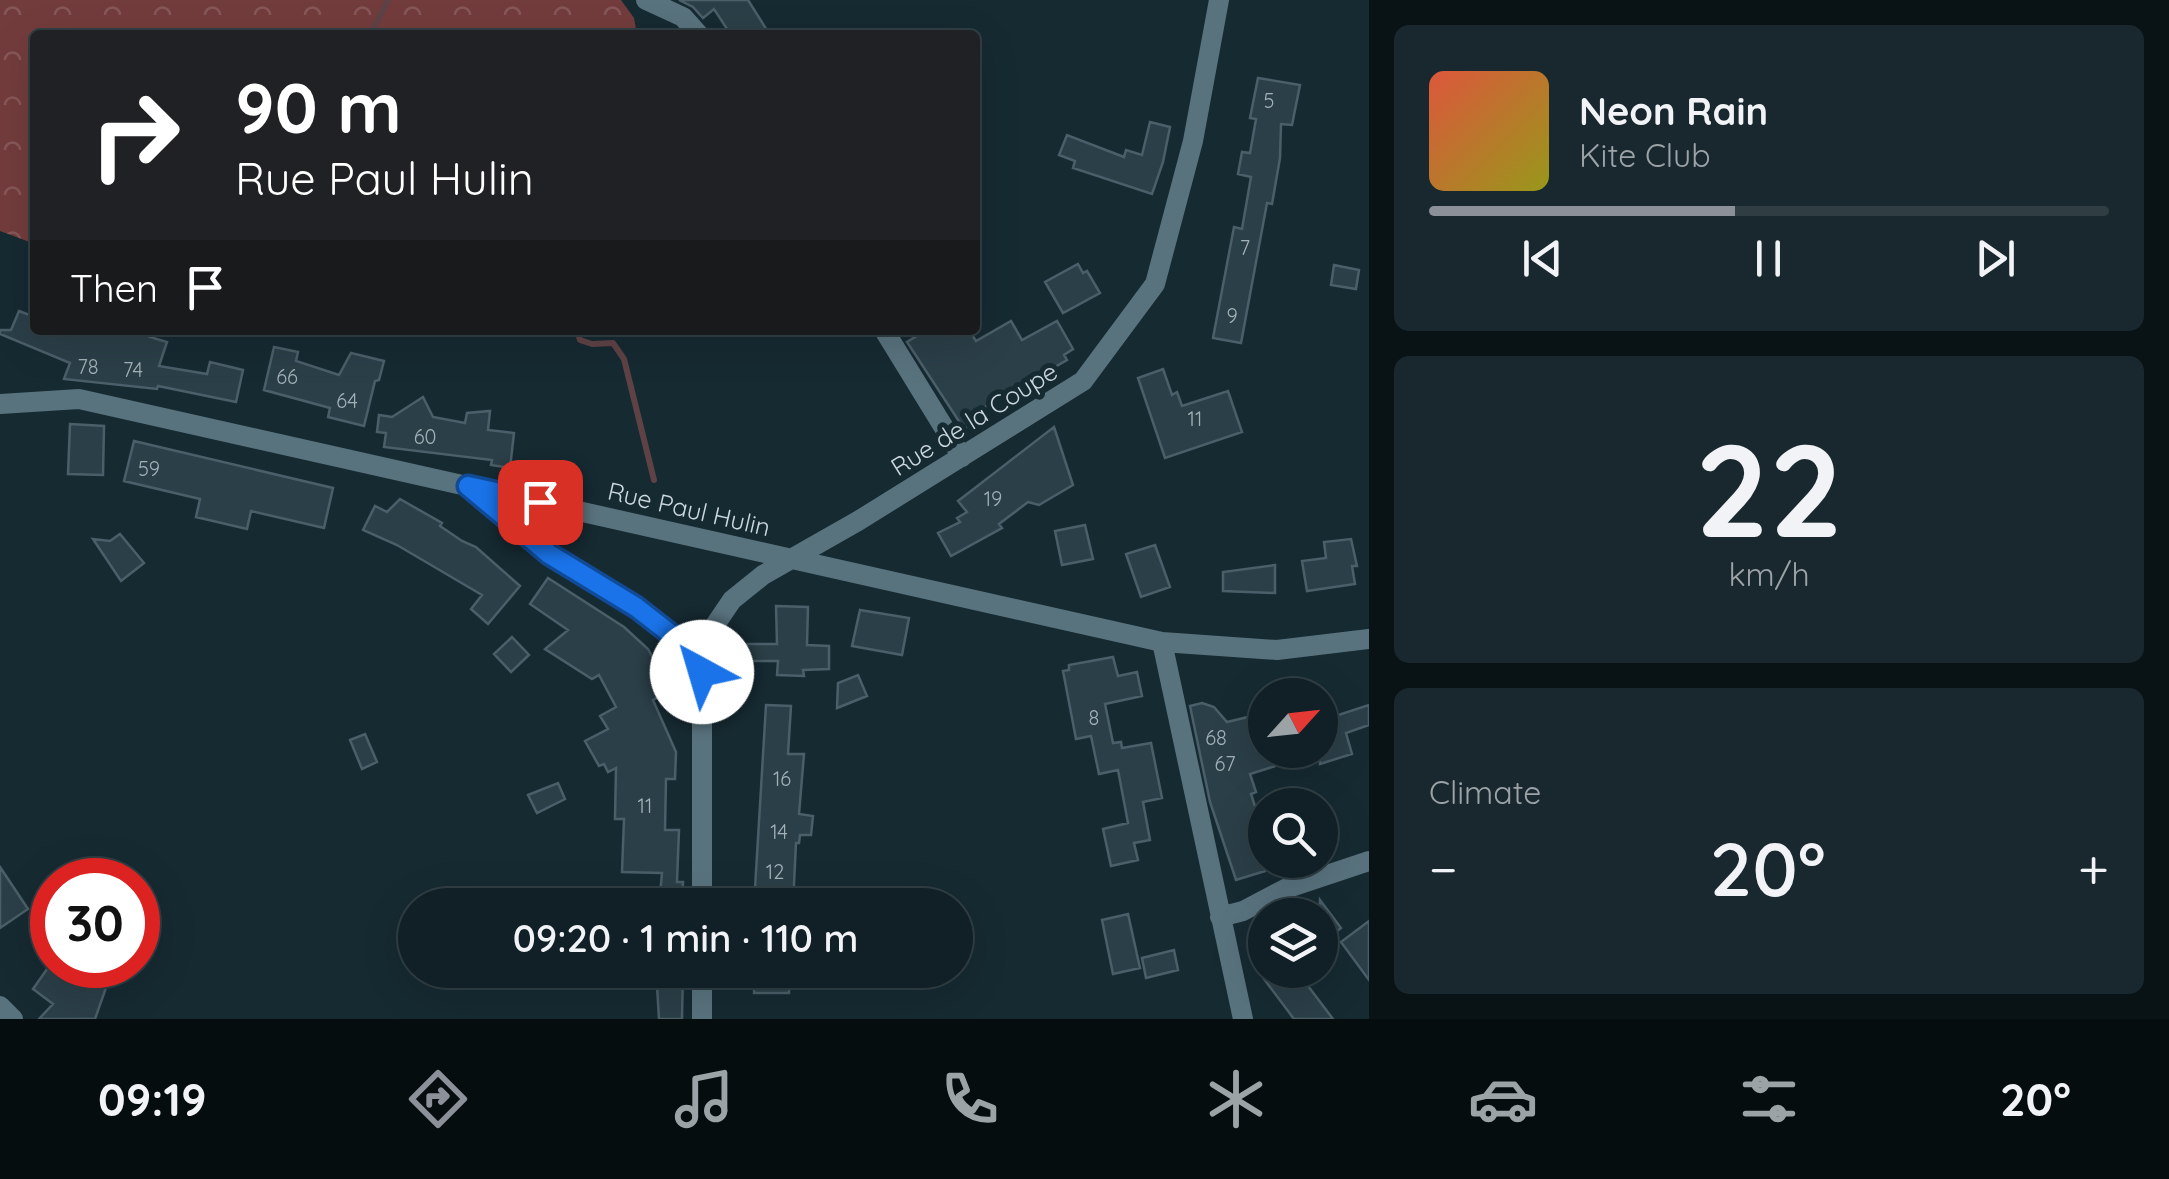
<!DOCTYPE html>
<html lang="en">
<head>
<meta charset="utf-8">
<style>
  body { margin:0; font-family:Quicksand,sans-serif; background:#19282e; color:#f1f3f6; height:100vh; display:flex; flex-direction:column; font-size:38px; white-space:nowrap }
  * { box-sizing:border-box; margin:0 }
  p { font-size:32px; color:#9ca3a7 }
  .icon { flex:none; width:55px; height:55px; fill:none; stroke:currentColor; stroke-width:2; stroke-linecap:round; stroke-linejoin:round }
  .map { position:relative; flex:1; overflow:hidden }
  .drawer { display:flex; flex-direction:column; gap:25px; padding:25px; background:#091215; width:800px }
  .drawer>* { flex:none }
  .hud { position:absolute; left:30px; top:30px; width:950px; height:305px; border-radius:10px; box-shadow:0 10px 40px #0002,0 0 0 2px #303e43; background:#202124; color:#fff; overflow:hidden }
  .needle { width:65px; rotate:63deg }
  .buttons { position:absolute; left:1248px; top:678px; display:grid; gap:20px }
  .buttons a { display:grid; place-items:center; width:90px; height:90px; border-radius:50%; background:#102026; box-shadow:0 10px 40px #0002,0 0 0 2px #303e43; font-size:50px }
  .speed { position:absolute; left:30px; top:858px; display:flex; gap:20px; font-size:50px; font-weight:700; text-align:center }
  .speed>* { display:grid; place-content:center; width:130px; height:130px; border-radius:50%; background:#102026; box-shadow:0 10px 40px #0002,0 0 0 2px #303e43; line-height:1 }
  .speed .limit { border:15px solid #d22; background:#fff; color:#111 }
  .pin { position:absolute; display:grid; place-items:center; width:85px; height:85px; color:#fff; margin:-42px; border-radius:20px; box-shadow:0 5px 15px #0006 }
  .me { position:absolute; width:110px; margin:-55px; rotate:321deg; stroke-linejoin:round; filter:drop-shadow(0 0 8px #0008) }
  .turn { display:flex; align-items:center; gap:35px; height:210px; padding:0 40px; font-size:45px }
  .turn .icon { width:130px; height:130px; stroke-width:2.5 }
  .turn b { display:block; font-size:70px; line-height:85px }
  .then { display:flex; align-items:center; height:95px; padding:0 40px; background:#0003; gap:20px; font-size:38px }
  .big { font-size:75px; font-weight:600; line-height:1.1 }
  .drawer .tile { flex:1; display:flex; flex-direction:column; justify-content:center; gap:15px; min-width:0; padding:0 35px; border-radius:15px; background:#19282e }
  .drawer .dial { align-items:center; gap:0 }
  .dial b { font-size:130px; line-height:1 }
  .song { display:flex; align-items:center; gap:30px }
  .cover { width:120px; height:120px; border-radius:15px; background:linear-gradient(135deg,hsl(10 70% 55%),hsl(60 70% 35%)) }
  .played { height:10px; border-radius:5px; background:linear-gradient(90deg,#8c9099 45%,#303e43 45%) }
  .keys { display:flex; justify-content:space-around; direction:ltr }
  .heat { display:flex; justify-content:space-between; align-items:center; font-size:55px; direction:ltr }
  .trip { position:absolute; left:398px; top:888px; width:575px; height:100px; border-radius:50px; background:#102026; box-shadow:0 10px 40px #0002,0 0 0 2px #303e43; font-weight:600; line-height:100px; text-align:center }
  .tabs { display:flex; height:160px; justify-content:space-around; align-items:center; background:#060d0f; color:#9ca3a7 }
  .tabs .icon { width:70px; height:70px }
  .tabs .active { color:#8c9099 }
  .tabs b { font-size:45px; color:#f1f3f6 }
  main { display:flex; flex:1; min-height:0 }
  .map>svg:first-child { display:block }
  .forest { fill:url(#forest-crowns) }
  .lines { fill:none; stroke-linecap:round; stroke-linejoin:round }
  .stream { stroke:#5f4246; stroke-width:6 }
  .building { fill:#2b3f48; stroke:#4a5f69; stroke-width:2.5 }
  .minor { stroke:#59737e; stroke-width:20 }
  .route-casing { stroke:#114b97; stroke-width:25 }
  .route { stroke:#1a73e8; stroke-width:18 }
  .labels { text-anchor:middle; stroke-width:10; stroke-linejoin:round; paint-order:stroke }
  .number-label { font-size:20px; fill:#a4b2b8 }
  .street-label { font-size:25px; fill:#ccd8de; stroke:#162a32 }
</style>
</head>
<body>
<main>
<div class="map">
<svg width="1369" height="1019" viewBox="0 0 1369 1019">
  <defs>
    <pattern id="forest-crowns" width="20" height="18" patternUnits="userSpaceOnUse" patternTransform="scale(2.5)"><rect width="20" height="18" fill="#733c3c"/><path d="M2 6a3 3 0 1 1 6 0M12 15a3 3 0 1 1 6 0" fill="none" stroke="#865758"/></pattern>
  </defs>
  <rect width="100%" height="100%" fill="#162a32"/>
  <path class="forest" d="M0,0H621L634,18L637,35H35V244L0,231Z"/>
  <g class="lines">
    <path class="stream" d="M370,35L388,0
      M577,330L580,340L592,344L613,343L624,359L654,480"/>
  </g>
  <path class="building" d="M679,0H748L770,35H731L714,9L703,18L693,7Z
    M1258,78L1300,85L1292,125L1281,124L1280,158L1272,204L1267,203L1241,343L1213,338L1234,227L1242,229L1251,177L1238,174L1242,152L1250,153L1256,119L1250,118Z
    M1150,122L1170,127L1163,162L1152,194L1073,168L1075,161L1059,155L1067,135L1124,157L1126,150L1142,155Z
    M1078,264L1083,273L1087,271L1100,293L1063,313L1045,282Z
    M1334,265L1359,270L1356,289L1331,285Z
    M19,311L35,317V330H154L150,337L167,342L159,366L207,374L210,362L243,370L236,402L158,386L157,389L64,379L70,363L0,334V330H11Z
    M1011,321L1022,340L1057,321L1073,349L1064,355L1067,360L976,412L980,417L964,429L907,342L927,330H969L976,341Z
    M274,347L298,352L296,361L339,375L351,353L384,361L379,380L375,381L364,426L328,417L330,408L264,390Z
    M1163,369L1172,395L1177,392L1182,406L1228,391L1242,432L1165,458L1138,378Z
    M423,397L433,417L465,423L467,413L490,411L488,430L514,433L510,468L491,465L492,460L384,447L386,433L377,432L379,415L392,417Z
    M70,424L104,426L103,475L68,474Z
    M1054,427L1073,485L1039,505L1028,502L999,524L1002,528L951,556L938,533L960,522L957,518L967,512L958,501Z
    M134,441L333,488L324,528L251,511L247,529L196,517L200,499L124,481Z
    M400,499L442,523L440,526L462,541L476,547L520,586L488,624L471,609L482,595L397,545L363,530L375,506L387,512Z
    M1085,525L1093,559L1062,565L1055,531Z
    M120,534L144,563L121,581L93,539L110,541Z
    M1351,539L1357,566H1352L1355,584L1307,591L1302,561L1326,558L1324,542Z
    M1155,545L1170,587L1141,597L1126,554Z
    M1275,565V593L1223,591V572Z
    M548,578L624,627L648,649L671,691L653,700L676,752L675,779H666L665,830H679L677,882H683L682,905H659L662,873L622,872L624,819H615L616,768L608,772L604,764L599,766L585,741L608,729L600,716L616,707L599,675L592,679L545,649L568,630L530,604Z
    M776,606L808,607L807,645L829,646V669L803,670L804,676L777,675L778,661H737L738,644H777Z
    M860,610L909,618L902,655L852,646Z
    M512,637L529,655L511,672L494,654Z
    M1113,657L1118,676L1137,672L1142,696L1105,704L1113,743L1121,742L1122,748L1151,743L1162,798L1143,802L1150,840L1134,843L1138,860L1111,866L1103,829L1128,823L1118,770L1099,774L1091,736L1076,739L1063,671L1069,670V665Z
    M858,675L867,696L837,708L838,683Z
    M1202,703L1214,707L1227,722L1256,715L1265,750H1313L1314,754L1250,774L1256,792L1251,794L1265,837V871L1236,880L1210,802L1190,706Z
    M766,705L791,706L788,754H804L799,814L813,816L811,835H800L799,843H796L793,905H754Z
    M1369,705V725L1346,733L1352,754L1320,764V721Z
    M365,734L377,762L362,769L350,740Z
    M558,783L565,799L537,813L528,795Z
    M0,867L28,909L0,928Z
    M1320,900L1341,928L1320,944Z
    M1128,914L1140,968L1113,974L1102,920Z
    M1369,921V980L1341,942Z
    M1174,950L1178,970L1146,978L1142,958Z
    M52,962V965H62L84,981L87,975L108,982L95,1019H39L53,1004L33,989Z
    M656,970H683L682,1019H659Z
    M755,970H790L789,993H754Z
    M1275,970H1296L1333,1019H1294L1264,979Z"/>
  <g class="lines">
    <path class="minor" d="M646,0L683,17L699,35
      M884,330L962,457
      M0,404L79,399L1162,642L1277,650L1369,639
      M471,488L549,554L636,607L681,642L702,672
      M1162,642L1243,1019
      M702,905V672L709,634L732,600L763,575L858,521L1083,381L1155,284L1193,141L1219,0
      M1220,917L1243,911L1285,889L1369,861
      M702,970V1019
      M0,1006L13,1019"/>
  </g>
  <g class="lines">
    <defs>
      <path id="route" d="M540,502L468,486L549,554L636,607L681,642L702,672"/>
    </defs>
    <use href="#route" class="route-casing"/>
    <use href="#route" class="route"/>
  </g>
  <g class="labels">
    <g class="number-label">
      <text x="1269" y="108">5</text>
      <text x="1245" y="255">7</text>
      <text x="1232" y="323">9</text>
      <text x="88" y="374">78</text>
      <text x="133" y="377">74</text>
      <text x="287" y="384">66</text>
      <text x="347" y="408">64</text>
      <text x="1195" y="426">11</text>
      <text x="425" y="444">60</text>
      <text x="149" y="476">59</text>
      <text x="993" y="506">19</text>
      <text x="1094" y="725">8</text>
      <text x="1216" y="745">68</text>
      <text x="1225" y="771">67</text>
      <text x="782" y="786">16</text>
      <text x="645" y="813">11</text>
      <text x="779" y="839">14</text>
      <text x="775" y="879">12</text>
    </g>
    <g class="street-label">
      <text transform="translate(974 419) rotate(-32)" y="9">Rue de la Coupe</text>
      <text transform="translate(689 509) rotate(13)" y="9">Rue Paul Hulin</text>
    </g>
  </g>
</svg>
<div class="buttons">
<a><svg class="needle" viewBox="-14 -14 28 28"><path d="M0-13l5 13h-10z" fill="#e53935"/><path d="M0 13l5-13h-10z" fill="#9ca3a7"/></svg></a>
<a><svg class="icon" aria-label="search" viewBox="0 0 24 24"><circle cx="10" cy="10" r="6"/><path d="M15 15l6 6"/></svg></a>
<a><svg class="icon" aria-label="layers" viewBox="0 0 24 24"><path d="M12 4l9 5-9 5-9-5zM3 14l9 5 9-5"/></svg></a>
</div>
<div class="speed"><div class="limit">30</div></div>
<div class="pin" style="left:540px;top:502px;background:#d93025"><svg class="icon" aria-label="arrive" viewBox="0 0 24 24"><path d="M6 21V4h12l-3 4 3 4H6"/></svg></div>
<svg class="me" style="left:702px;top:672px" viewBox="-20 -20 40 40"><circle r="19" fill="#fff"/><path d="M0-13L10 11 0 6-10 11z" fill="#1a73e8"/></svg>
<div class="trip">09:20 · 1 min · 110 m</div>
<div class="hud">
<div class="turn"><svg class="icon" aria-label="right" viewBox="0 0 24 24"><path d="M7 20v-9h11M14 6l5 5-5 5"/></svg><div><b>90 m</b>Rue Paul Hulin</div></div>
<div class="then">Then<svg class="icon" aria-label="arrive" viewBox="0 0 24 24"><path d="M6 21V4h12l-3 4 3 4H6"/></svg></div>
</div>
</div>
<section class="drawer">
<div class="tile">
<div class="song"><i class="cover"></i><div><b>Neon Rain</b><p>Kite Club</p></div></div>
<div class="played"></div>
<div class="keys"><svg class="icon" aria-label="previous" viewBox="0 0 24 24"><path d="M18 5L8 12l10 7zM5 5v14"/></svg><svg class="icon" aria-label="pause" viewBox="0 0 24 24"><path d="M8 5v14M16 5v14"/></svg><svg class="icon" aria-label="next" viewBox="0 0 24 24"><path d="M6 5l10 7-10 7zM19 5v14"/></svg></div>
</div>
<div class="tile dial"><b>22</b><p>km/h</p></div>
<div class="tile"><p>Climate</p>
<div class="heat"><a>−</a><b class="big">20°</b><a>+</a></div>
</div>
</section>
</main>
<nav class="tabs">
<b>09:19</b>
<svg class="icon active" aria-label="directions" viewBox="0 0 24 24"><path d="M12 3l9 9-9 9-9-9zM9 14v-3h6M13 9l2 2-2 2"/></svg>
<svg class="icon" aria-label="music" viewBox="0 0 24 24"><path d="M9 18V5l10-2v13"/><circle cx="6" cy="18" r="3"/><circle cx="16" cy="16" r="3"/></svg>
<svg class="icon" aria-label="phone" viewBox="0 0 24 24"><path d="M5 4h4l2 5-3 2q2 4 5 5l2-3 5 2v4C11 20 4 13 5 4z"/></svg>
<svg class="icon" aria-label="climate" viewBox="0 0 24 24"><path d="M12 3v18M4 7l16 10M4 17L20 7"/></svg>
<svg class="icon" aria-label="car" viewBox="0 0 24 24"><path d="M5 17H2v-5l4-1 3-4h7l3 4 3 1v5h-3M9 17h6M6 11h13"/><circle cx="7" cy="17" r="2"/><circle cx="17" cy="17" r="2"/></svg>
<svg class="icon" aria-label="filters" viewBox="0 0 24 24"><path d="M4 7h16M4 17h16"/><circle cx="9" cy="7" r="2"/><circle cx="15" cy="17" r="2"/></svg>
<b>20°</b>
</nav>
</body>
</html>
